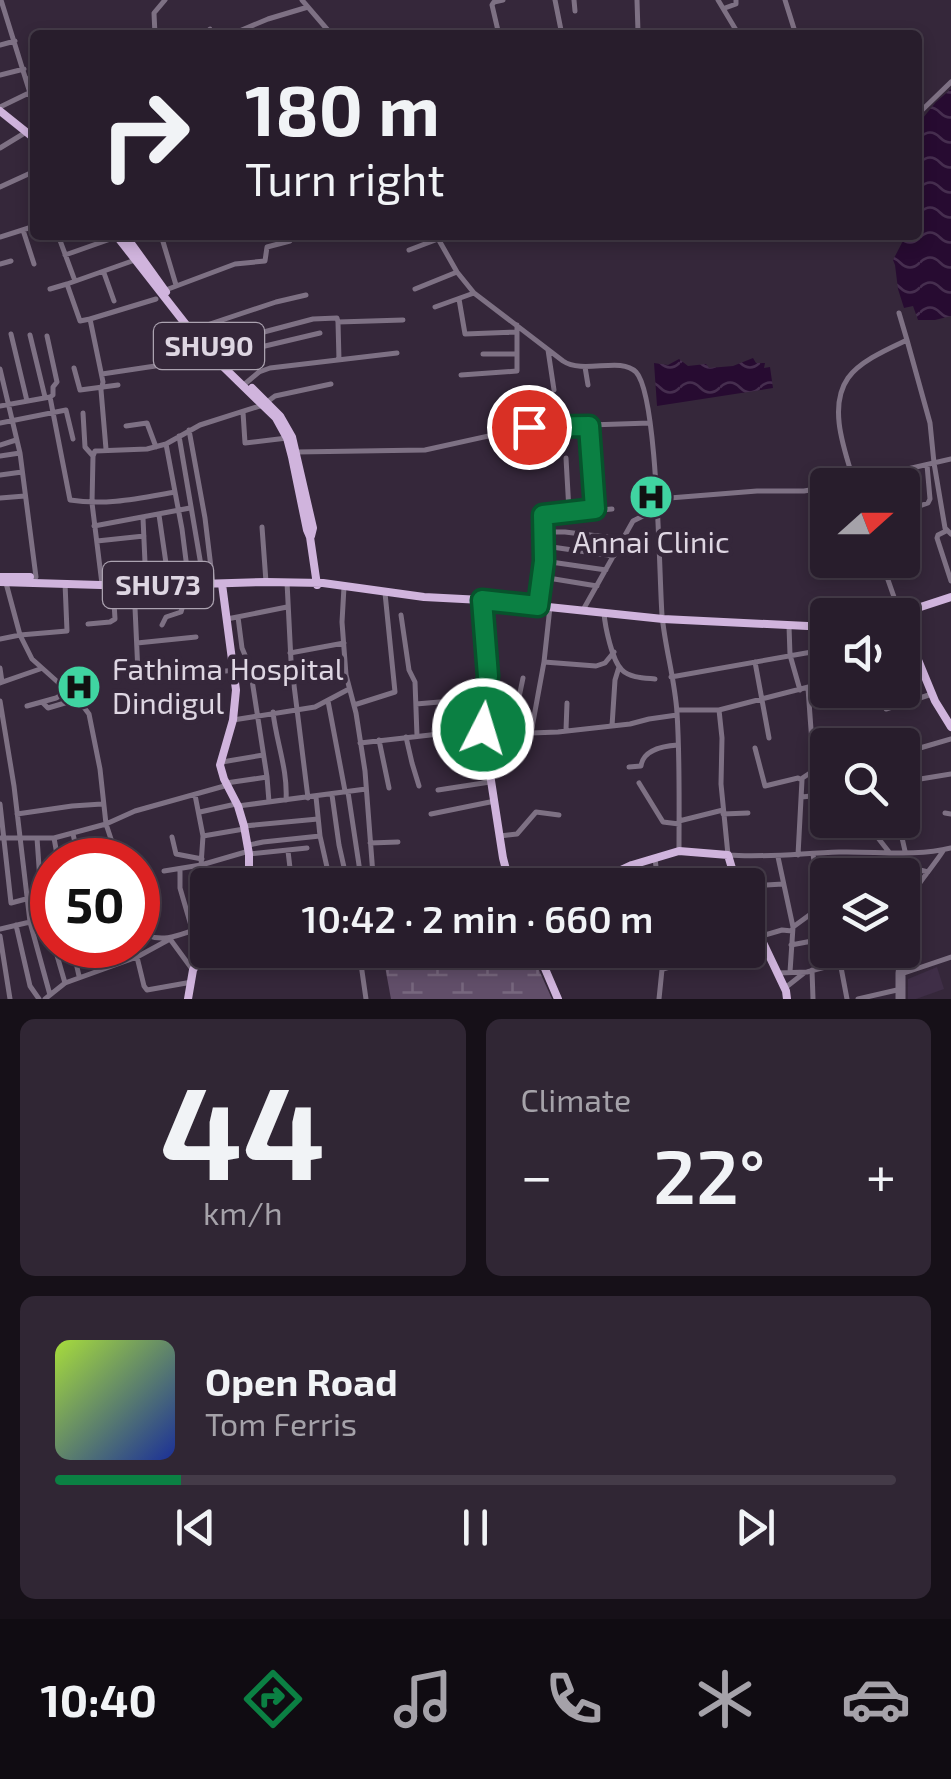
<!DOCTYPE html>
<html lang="en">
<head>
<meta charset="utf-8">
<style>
  body { margin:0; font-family:"Exo 2",sans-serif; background:#302634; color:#f1f3f6; height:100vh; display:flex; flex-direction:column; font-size:38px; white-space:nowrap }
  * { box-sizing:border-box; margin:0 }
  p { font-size:32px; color:#a5a2a9 }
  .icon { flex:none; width:55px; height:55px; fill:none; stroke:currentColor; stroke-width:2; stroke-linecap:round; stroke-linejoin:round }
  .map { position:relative; height:999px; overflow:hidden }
  .details { display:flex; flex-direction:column; gap:20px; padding:20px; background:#161018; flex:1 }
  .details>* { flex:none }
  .guide { position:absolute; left:30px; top:30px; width:892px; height:210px; border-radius:10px; box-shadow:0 5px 15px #0003,0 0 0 2px #443b48; background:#281d2c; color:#f1f3f6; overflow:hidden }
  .needle { width:65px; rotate:69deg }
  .tools { position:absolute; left:810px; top:468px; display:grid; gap:20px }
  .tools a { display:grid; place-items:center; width:110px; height:110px; border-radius:10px; background:#281d2c; box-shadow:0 5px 15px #0003,0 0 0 2px #443b48; font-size:50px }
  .speed { position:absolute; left:30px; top:838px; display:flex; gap:20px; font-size:50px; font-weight:700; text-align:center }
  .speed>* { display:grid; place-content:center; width:130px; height:130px; border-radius:50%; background:#281d2c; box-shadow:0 5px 15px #0003,0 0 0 2px #443b48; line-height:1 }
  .speed .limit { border:15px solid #d22; background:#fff; color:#111 }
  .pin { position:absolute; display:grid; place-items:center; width:85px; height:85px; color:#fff; margin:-42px; border:5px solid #fff; border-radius:50%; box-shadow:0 2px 10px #0007 }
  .me { position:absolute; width:110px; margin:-55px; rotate:5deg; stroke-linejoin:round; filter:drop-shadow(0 0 8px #0008) }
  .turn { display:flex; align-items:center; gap:35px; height:210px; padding:0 50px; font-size:45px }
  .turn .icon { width:130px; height:130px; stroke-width:2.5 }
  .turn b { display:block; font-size:70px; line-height:85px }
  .big { font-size:75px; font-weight:600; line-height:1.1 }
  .details .widget { flex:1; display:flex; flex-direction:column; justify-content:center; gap:15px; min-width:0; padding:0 35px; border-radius:15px; background:#302634 }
  .details .dial { align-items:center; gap:0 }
  .dial b { font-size:130px; line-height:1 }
  .song { display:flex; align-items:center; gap:30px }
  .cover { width:120px; height:120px; border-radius:15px; background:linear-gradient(135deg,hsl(80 70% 55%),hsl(230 70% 35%)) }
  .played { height:10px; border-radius:5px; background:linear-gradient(90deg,#0b8043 15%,#443b48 15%) }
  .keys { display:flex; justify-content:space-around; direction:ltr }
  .heat { display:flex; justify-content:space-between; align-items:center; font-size:55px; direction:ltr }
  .details .tiles { flex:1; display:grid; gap:20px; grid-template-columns:1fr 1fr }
  .widget:last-child { grid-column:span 2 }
  .trip { position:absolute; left:190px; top:868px; width:575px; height:100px; border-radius:10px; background:#281d2c; box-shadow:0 5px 15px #0003,0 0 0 2px #443b48; font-weight:600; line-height:100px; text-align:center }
  .dock { display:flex; height:160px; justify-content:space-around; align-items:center; background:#100c12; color:#a5a2a9 }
  .dock .icon { width:70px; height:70px }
  .dock .selected { color:#0b8043 }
  .dock b { font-size:45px; color:#f1f3f6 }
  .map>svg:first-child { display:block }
  .built { fill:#3f2e47 }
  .wetland { fill:url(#wetland-marsh) }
  .water { fill:url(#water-waves) }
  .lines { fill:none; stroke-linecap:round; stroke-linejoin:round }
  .minor { stroke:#7e7184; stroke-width:5 }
  .major { stroke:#d0b4dd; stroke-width:8 }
  .route-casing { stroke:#07532c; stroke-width:25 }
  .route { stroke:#0b8043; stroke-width:18 }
  .labels { text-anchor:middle; stroke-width:9; stroke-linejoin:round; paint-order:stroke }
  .shield { fill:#35273a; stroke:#aba2b0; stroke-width:2.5 }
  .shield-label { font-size:28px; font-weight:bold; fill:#ded6e2 }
  .poi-label { font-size:30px; fill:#ded6e2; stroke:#35273a }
</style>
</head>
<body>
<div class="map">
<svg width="951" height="999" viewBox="0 0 951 999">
  <defs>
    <pattern id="wetland-marsh" width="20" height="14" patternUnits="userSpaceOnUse" patternTransform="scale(2.5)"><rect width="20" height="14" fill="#614e69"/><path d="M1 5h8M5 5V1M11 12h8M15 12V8" fill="none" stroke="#77677e"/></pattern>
    <pattern id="water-waves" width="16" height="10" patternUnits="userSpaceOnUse" patternTransform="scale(2.5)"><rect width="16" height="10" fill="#270b31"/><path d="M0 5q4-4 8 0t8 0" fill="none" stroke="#462e4f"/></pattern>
  </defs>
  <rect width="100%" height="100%" fill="#35273a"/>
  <path class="built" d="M937,967L944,989L916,999H908V979Z"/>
  <path class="wetland" d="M382,950H530L552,999H391Z"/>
  <path class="water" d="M951,89V316L935,320H918L913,306L904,308L898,289L895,265L893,260L906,235H918V124L936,102Z
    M753,358L756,363H765L764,368L770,367L773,388L657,406L654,363L668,365L679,359L688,366L706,364L709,368L733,366Z"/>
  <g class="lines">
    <path class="minor" d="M1,0L35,109
      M302,0L332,35
      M555,0L562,35
      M574,0L575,11
      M718,0L739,35
      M785,0L796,35
      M725,8L736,4V0
      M210,29L212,35
      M638,32L654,35
      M155,35L154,13L165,0
      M230,35L268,19L308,7
      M499,35L492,5L494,2L503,0
      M594,35L638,32L637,0
      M0,45L15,41
      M0,75L24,69
      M30,77L35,66
      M0,107L35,90
      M918,114L951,82
      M0,148L23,134
      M0,187L35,171
      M23,230L34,264
      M58,235L75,281
      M161,235L176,285
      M436,235L457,272L474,293L563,361C584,375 620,356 636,372C658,395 659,575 662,615C665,648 675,680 677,713C680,759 679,806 679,851
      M0,237L35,226
      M409,250L438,239
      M65,255L119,236
      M0,264L11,261
      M104,273L114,301
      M50,289L67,284
      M415,289L457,272
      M163,291L235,264L265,261L267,247L290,241V235
      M459,299L465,334L517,332
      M435,307L474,293
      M899,313L907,340
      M90,319L156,299
      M338,322L403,320
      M195,329L276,302L306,295
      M11,334L27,401
      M30,335L45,397
      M47,336L57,382L53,387V395L50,397
      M548,350L554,390
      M483,354H517
      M219,357L320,333
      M585,367L588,385
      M74,368L80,390L118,385
      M0,369L20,453L36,577
      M102,374L162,365L210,347L260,333L313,319L337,318L338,322L339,360
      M461,375L517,371V325
      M246,383L259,372L270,368L397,353
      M0,406L50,397L70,500C106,506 140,498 175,492
      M243,412L245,443L287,438
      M83,413L85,447L93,456
      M0,423L66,410L73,439
      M589,425L595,509
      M126,426L147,423L156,447
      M189,430L205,518L213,584
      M179,436L204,583
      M166,444L182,529L189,584
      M0,445L16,440
      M106,449L101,390L103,382L90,319L80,321L67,284L135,260
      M296,452L425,450L529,427L650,423
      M0,456L20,453
      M566,458L569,511
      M0,475L22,472
      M838,485L951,459
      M855,485C846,454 827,408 848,378C860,361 888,349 907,340L930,423L934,463L945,528L951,534
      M0,498L25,496
      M657,499L757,491H804L828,487
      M902,512L928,503L930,499L927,465
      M159,515L168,577
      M143,518L146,585
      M94,526L190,508
      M262,527L266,582
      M946,531L938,535L937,538L951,581
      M543,532H565L623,539
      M97,541L144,536
      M545,546L614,556
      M881,560L900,614
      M544,561L606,570
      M542,577L597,586
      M287,582L291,661L308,798
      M6,583L20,635L32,659L80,702L89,714L100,769L106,824L118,860
      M102,584L92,503L93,456L95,451L147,449L166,444L200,425L263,405L275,396L331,384
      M134,586L138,673L142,680L291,664
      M344,587L342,622L346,675L356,713L365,771L373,875L377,885
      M538,606L545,546L543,515L612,509
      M583,610L633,521L657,509
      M604,613C605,626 612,661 622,670C630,678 645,678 655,679
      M401,615L409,670L415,682L417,736
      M238,617L242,648L250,667L267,777L269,802
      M227,619L287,607
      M88,624L110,622L115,619L113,586
      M162,625L166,617L181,612L183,605L180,584
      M789,626L790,655L800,690
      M824,628L822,668L824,683
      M0,639L20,635L67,631L65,583
      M137,643L196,637
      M290,653L344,643
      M902,659L915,655
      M544,662L596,666L605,663L614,652
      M755,662L769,738
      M0,668L2,682
      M671,677L823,650
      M0,683L40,669
      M808,688L813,757L828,779
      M0,701L14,786L30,922L46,918L52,940
      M328,701L345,791
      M43,703L48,708L75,700
      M416,704L463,700L484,704
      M354,705L395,692L385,593
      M27,706L56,698L67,692
      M886,709L932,694
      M677,710H719L828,682
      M719,710L722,738L721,784L728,855C765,858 802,853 839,852C876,851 915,857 951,848
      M273,712C276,741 288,770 286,800
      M233,720L315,707L349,689
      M612,726L615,680L619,667
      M566,730L567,703
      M512,731L523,678
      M531,733L544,662L550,607
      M406,737L412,763L419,786
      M817,737L828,740L831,745
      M379,740L389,788
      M360,743L483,729L531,733L558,732L630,724L649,719L677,715
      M755,748L765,786L798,778L802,780L798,855
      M902,749L920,748L951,739
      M222,762L263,755
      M629,767L641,766C643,750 663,746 678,745
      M801,779L813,771L821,773L828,770
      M902,782L951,774
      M226,783L267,777
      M639,783L663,822L679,824
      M438,790L490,782
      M348,792L362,885
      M195,795L203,836L201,865L208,916
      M332,795L339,845L348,885
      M316,797L320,836L331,885
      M802,797L828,794
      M0,804L11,903L52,892
      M238,806L366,789
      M200,812L236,804
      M945,813L951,814
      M17,814L72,806L102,804
      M431,814L495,801
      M723,814L748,813
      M864,820L889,852
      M898,820L905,851
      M679,821L723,810
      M244,826L318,819
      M73,834L79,860
      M203,836L244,829
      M500,836L517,834L536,812L559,815
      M172,837L176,854L202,859
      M0,838H54L106,824L135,811L228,785
      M37,838L41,895L46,918L52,915
      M54,838L58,860
      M370,843L398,842
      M249,845L263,842L320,836
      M288,851L292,885
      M249,854L307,848
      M778,857L793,927
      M655,858L658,885
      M180,869V888L192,929
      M164,871L201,865L249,851
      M902,875L920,870L928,872
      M657,878L705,872
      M215,885L250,881
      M748,886L783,884
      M138,918L146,935C168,944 185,931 208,926
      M16,925L30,986L39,999
      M902,925C905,894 927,876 943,851
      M0,929L30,922L50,995
      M0,936L10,999
      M748,940L782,930L792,931
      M54,945L65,983
      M72,945L79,976
      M94,945L98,970
      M791,945L828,938
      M359,950L366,999
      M137,957L144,986L147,990L192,982
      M840,962L847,999
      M663,969L683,963L699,950
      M812,970L813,999
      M790,972L793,927L819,908V896L813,854
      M778,973L807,972L887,950
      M904,973L951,957
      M785,988L804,973
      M45,999L65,983L137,957L170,939L192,969
      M659,999L664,950
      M858,999L897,990
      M898,999V973L901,950
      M903,999V971"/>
    <path class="major" d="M0,111L35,139
      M116,235L205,349L276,418L287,438L292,457L307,530L310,537L317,585
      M125,235L166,292
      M252,388L280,416L292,437L313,528L311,536
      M0,577H30
      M0,582L134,586L266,582L323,583L424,597L482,600L663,619L828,627
      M222,584L236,690L233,720L220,765L224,779L238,806L244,826L249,854V885
      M482,600L487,676L483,729L503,858L510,885
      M896,615L951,597
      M902,621L935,701L951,727
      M589,885L632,865L679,851L728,855L737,885
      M748,911L786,991L787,999
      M537,950L558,999
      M188,999L193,970L208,944"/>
  </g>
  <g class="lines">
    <defs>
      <path id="route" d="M483,729L488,676L482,600L538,606L544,561L543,515L595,509L589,426L529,427"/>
    </defs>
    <use href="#route" class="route-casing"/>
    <use href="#route" class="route"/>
  </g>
  <defs>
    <symbol id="hospital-disc" viewBox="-11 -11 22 22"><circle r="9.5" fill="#40d4a1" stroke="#35273a"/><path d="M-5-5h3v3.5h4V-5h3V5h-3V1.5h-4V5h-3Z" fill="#111"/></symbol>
  </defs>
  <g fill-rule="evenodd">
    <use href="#hospital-disc" x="626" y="472" width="50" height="50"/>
    <use href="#hospital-disc" x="54" y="662" width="50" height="50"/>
  </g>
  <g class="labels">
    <g class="shield">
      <rect x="154" y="323" width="110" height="46" rx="8"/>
      <rect x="103" y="562" width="110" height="46" rx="8"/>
    </g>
    <g class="shield-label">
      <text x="209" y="356">SHU90</text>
      <text x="158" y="595">SHU73</text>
    </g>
    <g class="poi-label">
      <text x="651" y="553">Annai Clinic</text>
      <text x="112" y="680" text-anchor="start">Fathima Hospital<tspan x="112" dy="34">Dindigul</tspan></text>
    </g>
  </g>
</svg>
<div class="tools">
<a><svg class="needle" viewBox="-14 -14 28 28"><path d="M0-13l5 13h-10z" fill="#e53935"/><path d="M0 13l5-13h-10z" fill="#a5a2a9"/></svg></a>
<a><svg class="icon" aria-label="sound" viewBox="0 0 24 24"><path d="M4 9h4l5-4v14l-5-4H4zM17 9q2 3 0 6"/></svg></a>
<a><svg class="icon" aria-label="search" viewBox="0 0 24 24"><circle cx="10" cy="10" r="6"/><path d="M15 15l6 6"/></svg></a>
<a><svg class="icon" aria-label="layers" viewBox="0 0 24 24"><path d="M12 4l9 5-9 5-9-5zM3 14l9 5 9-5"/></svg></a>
</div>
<div class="speed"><div class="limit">50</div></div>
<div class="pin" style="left:529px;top:427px;background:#d93025"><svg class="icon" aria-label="arrive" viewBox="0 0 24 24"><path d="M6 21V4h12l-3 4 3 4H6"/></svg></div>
<svg class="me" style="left:483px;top:729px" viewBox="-20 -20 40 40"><circle r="17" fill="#0b8043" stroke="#fff" stroke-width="3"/><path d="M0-11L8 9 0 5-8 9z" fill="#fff"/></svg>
<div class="trip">10:42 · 2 min · 660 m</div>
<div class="guide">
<div class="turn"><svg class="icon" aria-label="right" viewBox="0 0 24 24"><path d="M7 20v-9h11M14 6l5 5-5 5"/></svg><div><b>180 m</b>Turn right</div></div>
</div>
</div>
<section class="details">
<div class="tiles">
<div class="widget dial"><b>44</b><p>km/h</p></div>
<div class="widget"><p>Climate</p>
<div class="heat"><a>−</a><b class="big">22°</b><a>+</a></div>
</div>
<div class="widget">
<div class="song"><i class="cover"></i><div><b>Open Road</b><p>Tom Ferris</p></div></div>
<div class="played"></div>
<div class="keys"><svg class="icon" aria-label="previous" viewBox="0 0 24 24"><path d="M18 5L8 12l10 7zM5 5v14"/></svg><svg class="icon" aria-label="pause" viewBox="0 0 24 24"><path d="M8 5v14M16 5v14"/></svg><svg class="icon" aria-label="next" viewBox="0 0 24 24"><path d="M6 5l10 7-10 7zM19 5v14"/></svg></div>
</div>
</div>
</section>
<nav class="dock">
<b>10:40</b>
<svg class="icon selected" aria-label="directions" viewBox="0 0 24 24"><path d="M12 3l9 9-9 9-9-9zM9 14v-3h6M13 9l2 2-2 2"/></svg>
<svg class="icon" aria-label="music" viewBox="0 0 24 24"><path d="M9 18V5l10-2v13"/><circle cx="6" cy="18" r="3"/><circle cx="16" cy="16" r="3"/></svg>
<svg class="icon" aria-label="phone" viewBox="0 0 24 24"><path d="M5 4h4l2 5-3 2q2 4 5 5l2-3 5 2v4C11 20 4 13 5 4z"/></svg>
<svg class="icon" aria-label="climate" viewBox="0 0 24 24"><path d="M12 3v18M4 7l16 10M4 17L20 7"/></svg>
<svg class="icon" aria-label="car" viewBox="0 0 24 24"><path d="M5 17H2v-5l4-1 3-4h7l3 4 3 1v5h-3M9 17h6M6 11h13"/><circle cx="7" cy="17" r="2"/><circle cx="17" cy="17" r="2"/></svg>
</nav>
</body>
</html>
